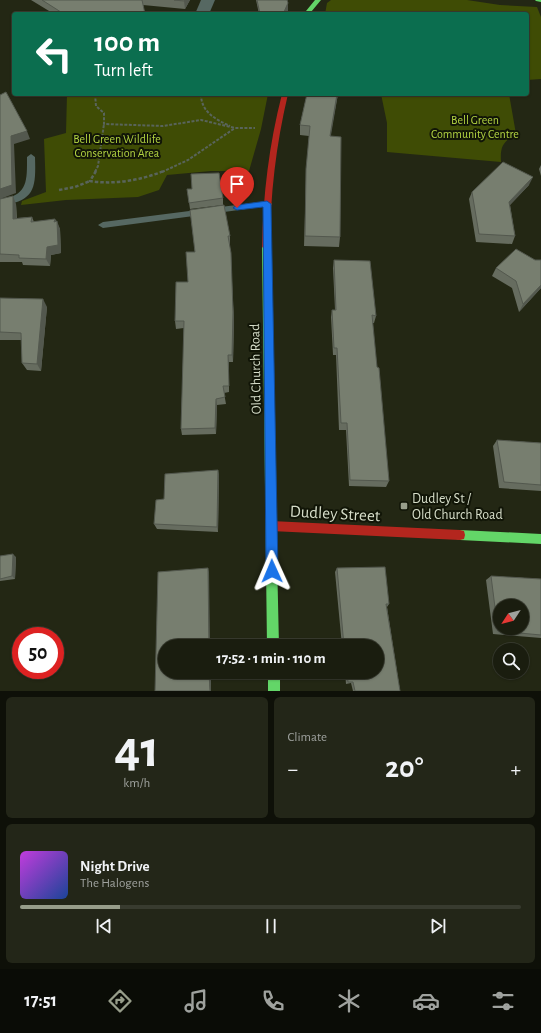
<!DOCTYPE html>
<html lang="en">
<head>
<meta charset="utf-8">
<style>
  body { margin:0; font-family:"Alegreya Sans",sans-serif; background:#232618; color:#f1f3f6; height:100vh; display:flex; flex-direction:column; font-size:15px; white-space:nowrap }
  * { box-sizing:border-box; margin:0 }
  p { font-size:13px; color:#9fa29e }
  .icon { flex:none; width:22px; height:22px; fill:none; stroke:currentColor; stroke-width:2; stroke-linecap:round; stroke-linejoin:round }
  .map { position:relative; height:691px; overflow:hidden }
  .drawer { display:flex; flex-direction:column; gap:6px; padding:6px; background:#0e1008; flex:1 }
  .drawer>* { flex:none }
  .hud { position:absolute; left:12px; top:12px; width:517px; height:84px; border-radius:4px; box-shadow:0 1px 3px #0004,0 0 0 1px #383b2f; background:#0b6e4f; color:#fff; overflow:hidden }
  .needle { width:26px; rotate:234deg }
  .tools { position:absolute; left:493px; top:599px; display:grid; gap:8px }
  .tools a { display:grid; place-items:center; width:36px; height:36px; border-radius:50%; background:#1a1d0f; box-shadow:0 1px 3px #0004,0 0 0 1px #383b2f; font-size:20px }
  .speed { position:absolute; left:12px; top:627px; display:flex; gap:8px; font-size:20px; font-weight:700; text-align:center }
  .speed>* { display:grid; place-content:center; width:52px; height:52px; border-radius:50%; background:#1a1d0f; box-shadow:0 1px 3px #0004,0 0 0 1px #383b2f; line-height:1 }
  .speed .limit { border:6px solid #d22; background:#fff; color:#111 }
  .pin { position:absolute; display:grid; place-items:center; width:34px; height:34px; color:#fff; margin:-41px -17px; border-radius:50% 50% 50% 0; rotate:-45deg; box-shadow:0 0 4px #0007 }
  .pin .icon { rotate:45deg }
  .me { position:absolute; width:44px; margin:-22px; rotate:359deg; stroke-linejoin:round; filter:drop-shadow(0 0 3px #0008) }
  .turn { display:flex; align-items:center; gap:14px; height:84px; padding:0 16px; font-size:18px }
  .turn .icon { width:52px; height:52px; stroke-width:2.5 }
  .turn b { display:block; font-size:28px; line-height:34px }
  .big { font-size:30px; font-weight:600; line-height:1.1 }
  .drawer .widget { flex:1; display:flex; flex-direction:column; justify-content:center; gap:6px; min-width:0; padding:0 14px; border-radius:6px; background:#232618 }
  .drawer .dial { align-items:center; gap:0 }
  .dial b { font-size:52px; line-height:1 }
  .song { display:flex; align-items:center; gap:12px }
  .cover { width:48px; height:48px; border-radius:6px; background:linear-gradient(135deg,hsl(290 70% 55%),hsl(220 70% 35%)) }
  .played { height:4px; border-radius:2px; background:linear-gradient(90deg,#979d8a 20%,#383b2f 20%) }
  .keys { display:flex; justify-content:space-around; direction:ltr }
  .heat { display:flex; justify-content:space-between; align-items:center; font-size:22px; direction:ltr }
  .drawer .tiles { flex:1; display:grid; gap:6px; grid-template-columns:1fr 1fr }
  .widget:last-child { grid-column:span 2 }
  .trip { position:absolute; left:158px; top:639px; width:226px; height:40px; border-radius:20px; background:#1a1d0f; box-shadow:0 1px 3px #0004,0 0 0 1px #383b2f; font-weight:600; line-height:40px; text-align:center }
  .dock { display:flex; height:64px; justify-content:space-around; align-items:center; background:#0a0c06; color:#9fa29e }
  .dock .icon { width:28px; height:28px }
  .dock .current { color:#979d8a }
  .dock b { font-size:18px; color:#f1f3f6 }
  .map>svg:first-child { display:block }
  .green { fill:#3f4c05 }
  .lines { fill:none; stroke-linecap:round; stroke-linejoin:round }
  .path-far1 { stroke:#59645b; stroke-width:2; stroke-dasharray:3 1.5; stroke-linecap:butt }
  .path { stroke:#59645b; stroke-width:2.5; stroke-dasharray:3.5 2; stroke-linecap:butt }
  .lane { fill:#566862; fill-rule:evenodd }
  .street { fill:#566862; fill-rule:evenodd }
  .fast { fill:#63d668; fill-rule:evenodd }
  .jam { fill:#b3261e; fill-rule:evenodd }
  .wall { fill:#666c5f }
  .shaded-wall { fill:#53584e }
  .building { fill:#777e6f; stroke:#53584e; fill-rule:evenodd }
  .route { fill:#1a73e8; stroke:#114b97 }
  .poi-dot { fill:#979d8a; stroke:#111507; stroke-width:1.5 }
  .labels { text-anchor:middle; stroke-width:4; stroke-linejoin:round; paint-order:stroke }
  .far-park-label { font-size:12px; fill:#b3d442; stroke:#111507 }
  .street-label { font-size:14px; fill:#d6ddc9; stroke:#111507 }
  .poi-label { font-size:14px; fill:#d6ddc9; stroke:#111507; text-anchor:start }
  .near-street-label { font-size:17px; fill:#d6ddc9; stroke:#111507 }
</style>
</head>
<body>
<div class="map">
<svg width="541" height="691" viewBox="0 0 541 691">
  <rect width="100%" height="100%" fill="#232714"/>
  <path class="green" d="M331,0H467L500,5L537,7L541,17V79L527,80V14H325L327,3Z
    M67,94H268L261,129L249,171H211L167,175L159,190L138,197L66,200L21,205L22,201L46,192L44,139L66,133Z
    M381,94H509L516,134C503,142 500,146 501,162L387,152V123Z"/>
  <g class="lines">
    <path class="path-far1" d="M95,94L96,106L104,113V124L163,126L201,120L235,128H255
      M201,94C201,112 215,119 230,126
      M95,172L98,166L104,124
      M162,172L188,160L235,128"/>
    <path class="path" d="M96,171L90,181C115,185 141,180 164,171
      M59,190L75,187L90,181"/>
    <path class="lane" d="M31,154L35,157C36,189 35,201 0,206V200C28,195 27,182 27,157Z
      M267,201L270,202L272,204L270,206L103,228L98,225L103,222Z"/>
    <path class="street" d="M201,0H215L209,14H195Z"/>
    <path class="fast" d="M315,0H321L311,12H307L306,11Z
      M535,0H541V2L536,1Z
      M266,244L270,247L279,646H267L262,247Z
      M460,530L541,534V544L460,540L456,539L455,535L456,531Z
      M268,672H280V691H268Z"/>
    <path class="jam" d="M282,94H288C276,145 270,195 270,247L266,250L262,247C263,195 269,145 282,94Z
      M271,521L460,530L464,531L465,535L464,539L460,540L271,531L267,530L266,526L267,522Z"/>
  </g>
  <path class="wall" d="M31,0H190L185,9L143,5L145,14H54Z
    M256,0H287L288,3V11L286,14H259Z
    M307,94H338L330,136L340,237L339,247L304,246L306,180L309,136L300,135V125Z
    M541,165V176L539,169Z
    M529,185L510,205L515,236L512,244L476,242L469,199L472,192Z
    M187,189L223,198V205L190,209Z
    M0,199L16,204L17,218L32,217L34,222L55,219L60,229L61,253L51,255L50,266L23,265L22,262H0Z
    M190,210L230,236V244H229L234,320L233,362H229V392L224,393L226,404L217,405L216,434L182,435L181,429L184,328L176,329L175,321L188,282L195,252Z
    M334,260L376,316L374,323H372L389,481L386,487L349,486L346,430H339L336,355H333L331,317L332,310H335L333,268Z
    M535,260H541V288L519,312L512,288L492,276L496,268Z
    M0,298L47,307L41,371L27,370L22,363V340H0Z
    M497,440L541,443V491L499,488L493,446Z
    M218,470L219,476L218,532L157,529L154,524L164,499Z
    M0,556L16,557L15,579L0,581Z
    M337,568L389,604L387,607L400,691H353L351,683L346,684L345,672H377V646H342L335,572Z
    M491,576L541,579V638L493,634L486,580Z"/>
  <path class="shaded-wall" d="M185,0H190L185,9L184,1Z
    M288,3V11L286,14H283Z
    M337,94H338L329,147L330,136Z
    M27,131L30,139L14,144L16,193L0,199V189L11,136Z
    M533,177L529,185L505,210L509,202Z
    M13,196L16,204L17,226L13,219Z
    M55,219L57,224V221L60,229L61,253L51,255L50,266L46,259L47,247Z
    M231,261L234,320L233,362L232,355Z
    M541,285V288L519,312L523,304Z
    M43,299L47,307L41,371L37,364Z
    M228,355L229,362V392V386Z
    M216,399L217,405L216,434L215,428Z
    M218,470L219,476L218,532L217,527Z
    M13,554L16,557L15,579L12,576Z
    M208,568L209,572L210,646H209Z
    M209,672H211V691H210Z"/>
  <path class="building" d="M42,0H142L145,14H64Z
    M174,0H185L184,1Z
    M257,0H287L288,3L283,14H260Z
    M6,92L27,131L11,136L12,185L0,189V95Z
    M307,94H337L330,136L341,137L340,237L305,236L306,169L310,126L300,125Z
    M503,162L533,177L509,202L515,236L479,234L472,192Z
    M219,173L223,198L189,203L187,189H192L191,174Z
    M13,196V219L32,217L31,222L55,219L54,222L57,221L58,245L47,247L46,259L19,258V255L0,254V199Z
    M224,205L230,236H228L231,253L233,312L232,355H228L229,386H223L225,397L216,399L215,428L181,429L184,321H175L176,282H188L186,252H195L190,210Z
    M516,249L535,260H541V285L523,304L516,281L496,268Z
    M334,260L370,261L376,316L372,315L377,367L379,368L389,481L350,480L347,423H341L337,348H334L332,310H336Z
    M0,298L43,299L37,364L22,363L21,333L0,332Z
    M497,440L541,443V485L504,482Z
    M218,470L217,527L154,524L156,500L164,499L165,474Z
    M13,554L12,576L0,579V556Z
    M385,567L389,604H386L400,691H355L353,682H348L347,672H377V646H344L337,568Z
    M208,568L209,646H165V672H209L210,691H155L158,572Z
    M491,576L541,579V635L498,631ZM500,606H522V628H500Z"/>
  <path class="route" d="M267,201L271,204L278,571L276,575L272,577L268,575L266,571L263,207L237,210L233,208L237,205Z"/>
  <rect class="poi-dot" x="400" y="502" width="8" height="8" rx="2"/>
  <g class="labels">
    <g class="far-park-label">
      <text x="475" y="124">Bell Green<tspan x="475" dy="14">Community Centre</tspan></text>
      <text x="117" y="143">Bell Green Wildlife<tspan x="117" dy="14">Conservation Area</tspan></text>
    </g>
    <g class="street-label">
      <text transform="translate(255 369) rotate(-91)" y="5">Old Church Road</text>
    </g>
    <g class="poi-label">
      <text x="412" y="503">Dudley St /<tspan x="412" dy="16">Old Church Road</tspan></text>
    </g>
    <g class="near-street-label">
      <text transform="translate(335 513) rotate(3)" y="6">Dudley Street</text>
    </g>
  </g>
</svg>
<div class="tools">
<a><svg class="needle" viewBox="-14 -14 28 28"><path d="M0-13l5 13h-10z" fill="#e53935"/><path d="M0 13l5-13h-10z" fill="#9fa29e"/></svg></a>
<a><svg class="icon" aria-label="search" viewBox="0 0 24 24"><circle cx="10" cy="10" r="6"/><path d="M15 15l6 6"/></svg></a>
</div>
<div class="speed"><div class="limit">50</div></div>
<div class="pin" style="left:237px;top:208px;background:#d93025"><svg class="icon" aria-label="arrive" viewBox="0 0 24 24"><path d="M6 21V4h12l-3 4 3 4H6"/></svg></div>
<svg class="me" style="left:272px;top:571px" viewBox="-20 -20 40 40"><path d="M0-17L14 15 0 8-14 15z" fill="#1a73e8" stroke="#fff" stroke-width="4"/></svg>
<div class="trip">17:52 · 1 min · 110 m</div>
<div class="hud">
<div class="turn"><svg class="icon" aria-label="left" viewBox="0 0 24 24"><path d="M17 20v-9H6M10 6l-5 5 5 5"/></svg><div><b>100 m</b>Turn left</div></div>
</div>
</div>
<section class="drawer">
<div class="tiles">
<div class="widget dial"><b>41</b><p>km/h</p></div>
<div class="widget"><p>Climate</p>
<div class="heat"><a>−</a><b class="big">20°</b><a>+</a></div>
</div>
<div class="widget">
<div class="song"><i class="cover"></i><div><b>Night Drive</b><p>The Halogens</p></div></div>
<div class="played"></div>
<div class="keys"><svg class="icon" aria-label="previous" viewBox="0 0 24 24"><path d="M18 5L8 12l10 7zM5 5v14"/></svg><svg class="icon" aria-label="pause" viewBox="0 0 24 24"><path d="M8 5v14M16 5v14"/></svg><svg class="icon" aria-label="next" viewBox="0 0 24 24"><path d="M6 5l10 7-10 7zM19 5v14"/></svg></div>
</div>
</div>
</section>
<nav class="dock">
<b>17:51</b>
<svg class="icon current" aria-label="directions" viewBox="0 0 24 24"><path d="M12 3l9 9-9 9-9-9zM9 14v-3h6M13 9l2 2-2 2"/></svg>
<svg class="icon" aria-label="music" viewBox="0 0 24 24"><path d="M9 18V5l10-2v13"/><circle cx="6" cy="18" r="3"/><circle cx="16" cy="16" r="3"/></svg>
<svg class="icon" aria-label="phone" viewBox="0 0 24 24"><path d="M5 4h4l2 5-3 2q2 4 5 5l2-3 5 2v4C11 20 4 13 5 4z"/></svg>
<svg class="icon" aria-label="climate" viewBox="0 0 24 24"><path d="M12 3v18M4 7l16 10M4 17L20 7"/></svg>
<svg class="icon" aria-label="car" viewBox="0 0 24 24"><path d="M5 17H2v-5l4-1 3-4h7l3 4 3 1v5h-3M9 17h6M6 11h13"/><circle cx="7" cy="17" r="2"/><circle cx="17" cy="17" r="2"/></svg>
<svg class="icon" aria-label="filters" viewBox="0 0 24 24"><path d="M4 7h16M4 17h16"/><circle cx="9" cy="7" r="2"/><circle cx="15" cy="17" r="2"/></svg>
</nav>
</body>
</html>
